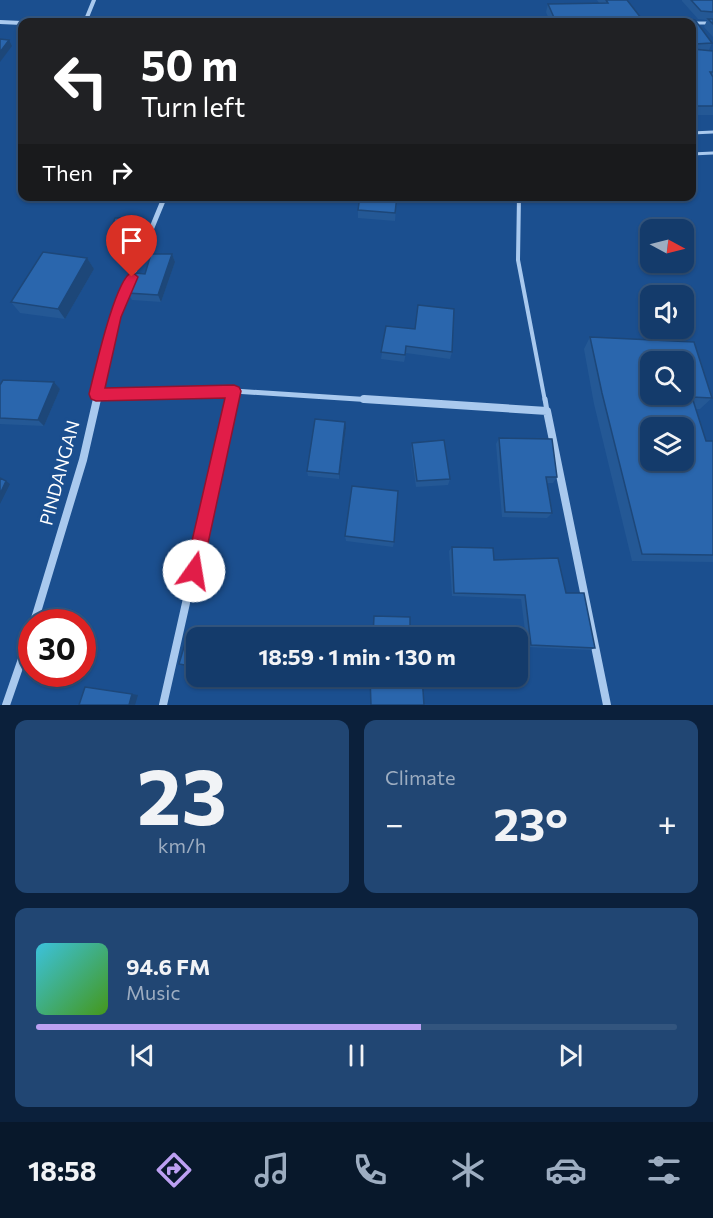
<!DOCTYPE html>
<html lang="en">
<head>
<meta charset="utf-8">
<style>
  body { margin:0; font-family:Commissioner,sans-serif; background:#214673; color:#f1f3f6; height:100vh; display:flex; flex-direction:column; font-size:22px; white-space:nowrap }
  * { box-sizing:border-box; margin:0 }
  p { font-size:20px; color:#9dadc1 }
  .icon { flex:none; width:33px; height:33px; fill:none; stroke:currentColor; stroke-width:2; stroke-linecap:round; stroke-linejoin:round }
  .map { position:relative; height:705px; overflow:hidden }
  .sheet { display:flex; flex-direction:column; gap:15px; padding:15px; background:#0b203b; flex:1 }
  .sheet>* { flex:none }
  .top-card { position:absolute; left:18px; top:18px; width:678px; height:183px; border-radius:12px; box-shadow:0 2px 4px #0004,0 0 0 2px #33557e; background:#202124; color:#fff; overflow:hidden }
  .needle { width:39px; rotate:97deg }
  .tools { position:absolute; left:640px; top:219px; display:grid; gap:12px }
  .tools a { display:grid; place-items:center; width:54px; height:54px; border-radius:12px; background:#143b6b; box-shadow:0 2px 4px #0004,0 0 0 2px #33557e; font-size:30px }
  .speed { position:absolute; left:18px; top:609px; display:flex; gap:12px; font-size:30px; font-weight:700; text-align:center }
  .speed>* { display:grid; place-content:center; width:78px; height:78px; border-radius:50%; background:#143b6b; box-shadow:0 2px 4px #0004,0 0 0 2px #33557e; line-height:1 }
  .speed .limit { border:9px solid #d22; background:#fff; color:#111 }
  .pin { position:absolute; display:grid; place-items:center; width:51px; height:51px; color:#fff; margin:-62px -26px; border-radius:50% 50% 50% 0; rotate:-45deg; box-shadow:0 0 6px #0007 }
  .pin .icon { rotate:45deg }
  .me { position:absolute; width:66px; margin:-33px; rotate:13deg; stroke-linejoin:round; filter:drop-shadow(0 0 4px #0008) }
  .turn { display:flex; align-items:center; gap:21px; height:126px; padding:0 24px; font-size:27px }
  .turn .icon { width:78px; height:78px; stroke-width:2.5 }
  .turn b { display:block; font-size:42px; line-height:51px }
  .then { display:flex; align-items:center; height:57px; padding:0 24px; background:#0003; gap:12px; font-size:22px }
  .big { font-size:45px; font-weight:700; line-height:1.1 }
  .sheet .widget { flex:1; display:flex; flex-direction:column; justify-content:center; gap:9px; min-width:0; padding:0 21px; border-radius:12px; background:#214673 }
  .sheet .dial { align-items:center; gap:0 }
  .dial b { font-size:78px; line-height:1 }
  .song { display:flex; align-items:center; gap:18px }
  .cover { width:72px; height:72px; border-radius:9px; background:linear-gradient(135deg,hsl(190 70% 55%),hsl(100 70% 35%)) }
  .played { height:6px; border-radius:3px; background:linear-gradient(90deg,#bca0f2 60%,#33557e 60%) }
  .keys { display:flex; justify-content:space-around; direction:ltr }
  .heat { display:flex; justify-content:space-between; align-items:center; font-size:33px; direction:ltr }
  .sheet .tiles { flex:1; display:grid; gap:15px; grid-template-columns:1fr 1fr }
  .widget:last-child { grid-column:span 2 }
  .trip { position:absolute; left:186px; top:627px; width:342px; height:60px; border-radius:12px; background:#143b6b; box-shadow:0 2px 4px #0004,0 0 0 2px #33557e; font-weight:700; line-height:60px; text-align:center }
  .dock { display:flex; height:96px; justify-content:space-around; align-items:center; background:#08182b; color:#9dadc1 }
  .dock .icon { width:42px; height:42px }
  .dock .selected { color:#bca0f2 }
  .dock b { font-size:27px; color:#f1f3f6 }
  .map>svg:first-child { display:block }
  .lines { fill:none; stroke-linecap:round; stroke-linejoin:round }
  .service-far2 { stroke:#a9c9ee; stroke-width:3 }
  .service-far1 { stroke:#a9c9ee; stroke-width:4 }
  .service { stroke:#a9c9ee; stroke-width:5 }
  .minor-far2 { stroke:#a9c9ee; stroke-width:4 }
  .minor-far1 { stroke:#a9c9ee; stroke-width:5 }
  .minor { stroke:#a9c9ee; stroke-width:8 }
  .wall { fill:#245895 }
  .shaded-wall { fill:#1d4779 }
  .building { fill:#2a66ad; stroke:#1d4779; stroke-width:1.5; fill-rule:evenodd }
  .route { fill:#e11d48; stroke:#92132f; stroke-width:1.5 }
  .labels { text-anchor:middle; stroke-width:6; stroke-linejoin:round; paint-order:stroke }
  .street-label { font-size:18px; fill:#fff; stroke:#1b4f8f }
</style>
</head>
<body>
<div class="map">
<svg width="713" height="705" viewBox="0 0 713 705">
  <rect width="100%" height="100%" fill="#1b4f8f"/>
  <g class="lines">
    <path class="service-far2" d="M692,23H713
      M692,133L713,132
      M692,154L713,153"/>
    <path class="service-far1" d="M519,196L518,260L545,401"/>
    <path class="service" d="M545,399L547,411"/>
    <path class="minor-far2" d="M0,22L22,23
      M85,22L94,0"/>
    <path class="minor-far1" d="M96,395L234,391L388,401
      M96,401L115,317L165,196
      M232,401L234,391"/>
    <path class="minor" d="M364,399L547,411L607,705
      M34,622L83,460L97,399
      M6,705L32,630
      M163,705L232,399"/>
  </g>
  <path class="wall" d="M597,0H627L641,18L695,20L712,43L709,50L713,51V115H692V22H550L546,12L548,4L599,3Z
    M682,0H713V37L704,27L707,20L698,19L682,1Z
    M397,196L395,221L358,218V210Z
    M138,222L131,242L110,241L108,237Z
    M172,254L175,262L161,302L132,300L128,293L145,274Z
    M87,258L94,269L65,319L20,313L11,302Z
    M386,326L452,352L450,359L406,353L404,362L381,359Z
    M590,337L712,398L700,409H696L706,441H713V562L632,561L594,404L584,349Z
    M54,382L60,389L44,426L0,424V385Z
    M346,428L339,479L308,476L307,471Z
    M499,438L557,477L553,483H547L552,513L547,518L502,517L496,444Z
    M412,443L450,479L448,485L416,487L411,449Z
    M345,536L394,542L393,547L346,541Z
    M452,547L494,560L566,593L595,648L590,650L527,647L521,599L452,596L449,551Z"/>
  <path class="shaded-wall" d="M9,40L12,46L0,62V52Z
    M136,218L138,222L131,242L129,238Z
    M172,254L175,262L161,302L158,295Z
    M87,258L94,269L65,319L58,309Z
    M54,382L60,389L44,426L38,420Z
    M345,422L346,428L339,479V474Z
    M6,481L10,484L0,504V494Z
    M132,694L138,695L135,705H129Z"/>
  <path class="building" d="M606,0H627L641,18L695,20L712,43L695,44L693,49L713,51V72H710L713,77V106H693L692,103V22H556L548,4L608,3Z
    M691,0H713V12L701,11Z
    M708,19H713V24Z
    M0,39L9,40L0,52Z
    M360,196H397L395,213L358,210Z
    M115,218H136L129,238L108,237Z
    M43,252L87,258L58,309L11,302Z
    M151,254H172L158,295L128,293L136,273L145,274Z
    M418,305L454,309L452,352L406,346L405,355L381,352L386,326L415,329Z
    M590,337L694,342L712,398L692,397L706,441H713V555L642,554L602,393ZM651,362H684V394H651ZM651,428H684V460H651Z
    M3,380L54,382L38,420L0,418V385Z
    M315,419L345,422L339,474L307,471Z
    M499,438L552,439L557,477H546L552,513L505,512Z
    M444,440L450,479L417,481L412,443Z
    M0,478L6,481L0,494Z
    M352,486L398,491L394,542L345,536Z
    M452,547L493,548L494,560L558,558L566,593H584L595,648L531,645L525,595L454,593Z
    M374,616L410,617V638H373Z
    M189,630L221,636V638H196V667L179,664Z
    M370,676H422L424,705H371Z
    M85,687L132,694L129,705H79Z"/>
  <path class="route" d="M132,272L138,277L121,317L105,388L234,385L239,387L241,391L202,571L200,577L194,579L187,577L185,571L225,398L96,401L91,399L89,394C94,375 115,278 132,272Z"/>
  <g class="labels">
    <g class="street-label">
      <text transform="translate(60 473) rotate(-75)" y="6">PINDANGAN</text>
    </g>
  </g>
</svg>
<div class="tools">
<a><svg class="needle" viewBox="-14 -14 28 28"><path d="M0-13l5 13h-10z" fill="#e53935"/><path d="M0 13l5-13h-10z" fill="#9dadc1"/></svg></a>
<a><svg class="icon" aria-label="sound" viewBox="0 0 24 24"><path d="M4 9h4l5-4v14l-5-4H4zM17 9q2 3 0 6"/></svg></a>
<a><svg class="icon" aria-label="search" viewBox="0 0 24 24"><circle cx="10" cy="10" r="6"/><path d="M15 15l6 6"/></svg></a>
<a><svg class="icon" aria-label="layers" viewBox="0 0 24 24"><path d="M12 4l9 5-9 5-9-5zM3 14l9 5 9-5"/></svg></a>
</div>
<div class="speed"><div class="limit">30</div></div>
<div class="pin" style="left:132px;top:277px;background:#d93025"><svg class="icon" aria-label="arrive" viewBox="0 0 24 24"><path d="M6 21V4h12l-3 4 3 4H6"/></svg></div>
<svg class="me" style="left:194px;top:571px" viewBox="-20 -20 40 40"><circle r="19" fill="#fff"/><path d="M0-13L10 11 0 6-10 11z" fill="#e11d48"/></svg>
<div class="trip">18:59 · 1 min · 130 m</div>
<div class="top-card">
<div class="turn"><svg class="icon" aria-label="left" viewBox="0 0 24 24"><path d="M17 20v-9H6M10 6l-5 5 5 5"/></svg><div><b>50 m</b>Turn left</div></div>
<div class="then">Then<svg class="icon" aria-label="right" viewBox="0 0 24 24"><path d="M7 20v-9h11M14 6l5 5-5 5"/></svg></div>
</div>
</div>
<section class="sheet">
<div class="tiles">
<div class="widget dial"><b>23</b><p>km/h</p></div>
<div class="widget"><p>Climate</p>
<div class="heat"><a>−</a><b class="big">23°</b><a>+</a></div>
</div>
<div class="widget">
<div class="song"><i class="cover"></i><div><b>94.6 FM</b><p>Music</p></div></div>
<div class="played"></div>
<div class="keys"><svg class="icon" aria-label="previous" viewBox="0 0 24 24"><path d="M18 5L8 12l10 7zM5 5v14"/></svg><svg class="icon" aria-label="pause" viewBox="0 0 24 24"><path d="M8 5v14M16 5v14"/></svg><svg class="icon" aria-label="next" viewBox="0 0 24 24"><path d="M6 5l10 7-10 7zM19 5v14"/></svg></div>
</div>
</div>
</section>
<nav class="dock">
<b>18:58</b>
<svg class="icon selected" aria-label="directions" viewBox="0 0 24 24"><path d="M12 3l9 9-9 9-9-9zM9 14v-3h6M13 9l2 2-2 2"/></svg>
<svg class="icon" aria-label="music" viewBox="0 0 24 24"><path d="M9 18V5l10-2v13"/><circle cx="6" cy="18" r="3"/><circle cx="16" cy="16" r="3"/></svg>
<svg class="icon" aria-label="phone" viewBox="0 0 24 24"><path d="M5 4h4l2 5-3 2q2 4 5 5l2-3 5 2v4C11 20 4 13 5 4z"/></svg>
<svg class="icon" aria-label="climate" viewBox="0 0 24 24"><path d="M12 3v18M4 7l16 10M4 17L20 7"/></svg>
<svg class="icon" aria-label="car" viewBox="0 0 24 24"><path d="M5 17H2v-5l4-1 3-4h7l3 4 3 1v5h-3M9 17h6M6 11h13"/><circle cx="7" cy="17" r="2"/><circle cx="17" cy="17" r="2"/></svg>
<svg class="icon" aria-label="filters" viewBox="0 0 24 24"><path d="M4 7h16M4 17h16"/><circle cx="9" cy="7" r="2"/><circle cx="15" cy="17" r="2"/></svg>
</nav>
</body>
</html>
